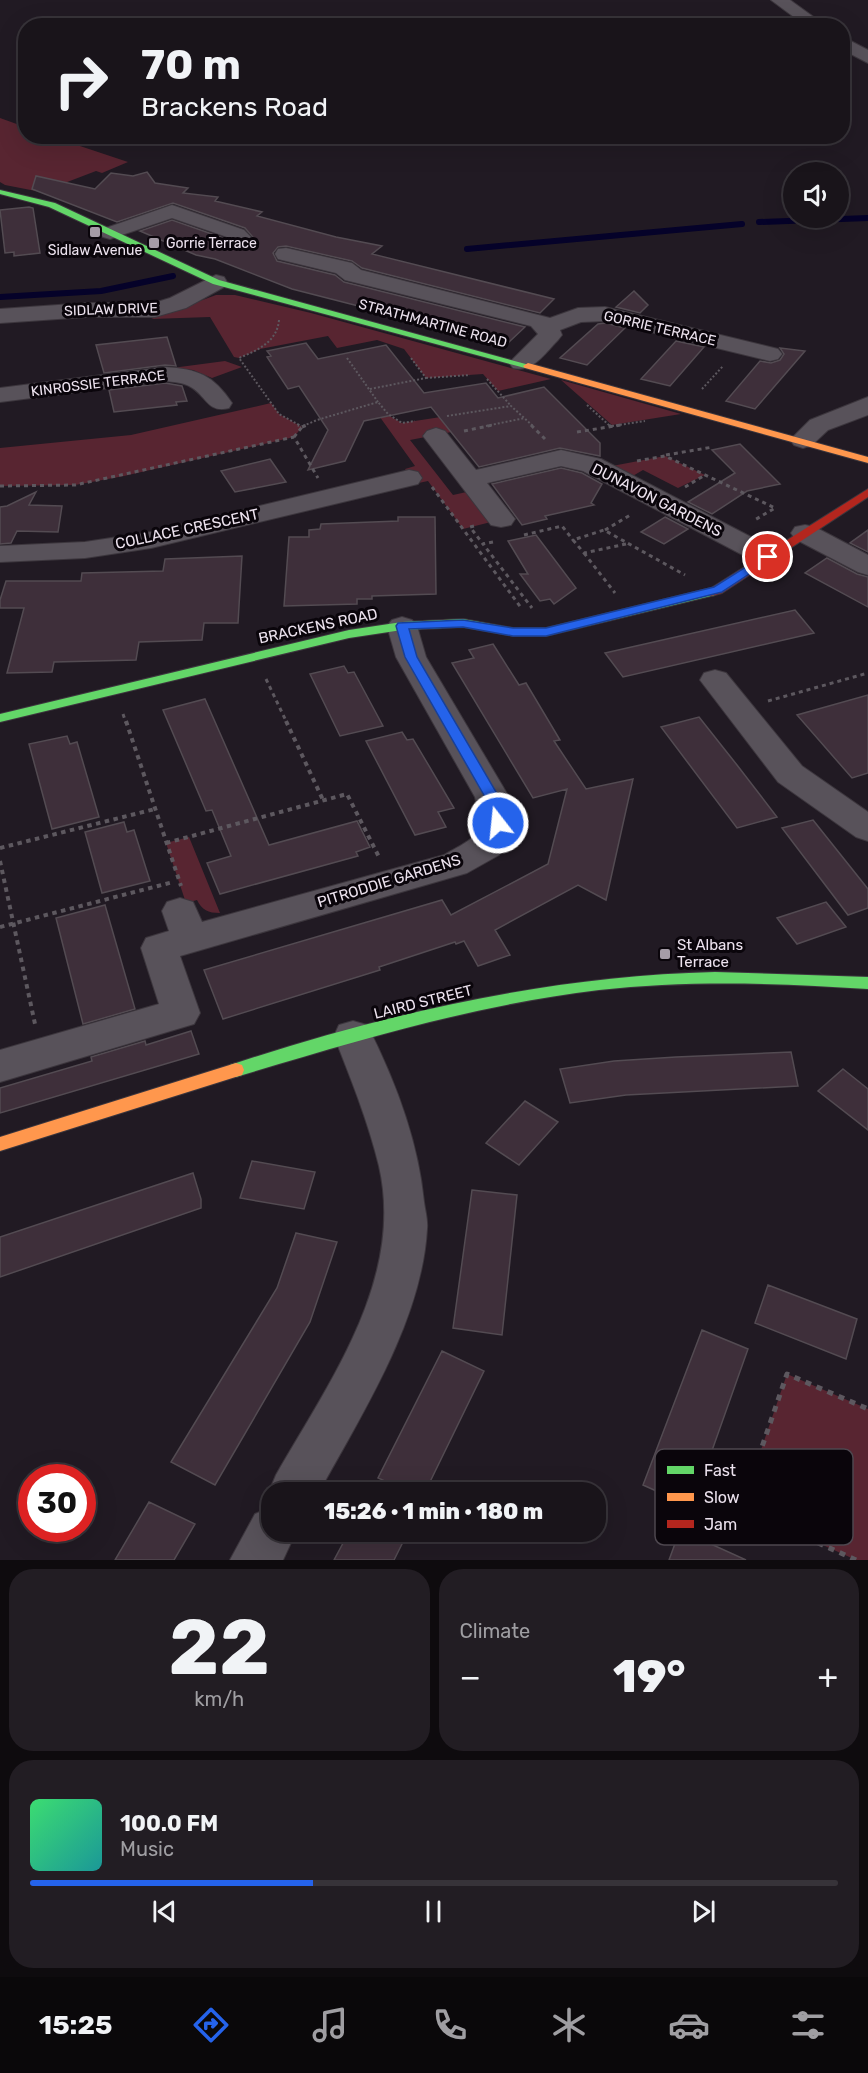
<!DOCTYPE html>
<html lang="en">
<head>
<meta charset="utf-8">
<style>
  body { margin:0; font-family:Rubik,sans-serif; background:#221d23; color:#f1f3f6; height:100vh; display:flex; flex-direction:column; font-size:22px; white-space:nowrap }
  * { box-sizing:border-box; margin:0 }
  p { font-size:20px; color:#9f9ea2 }
  .icon { flex:none; width:33px; height:33px; fill:none; stroke:currentColor; stroke-width:2; stroke-linecap:round; stroke-linejoin:round }
  .map { position:relative; height:1560px; overflow:hidden }
  .panel { display:flex; flex-direction:column; gap:9px; padding:9px; background:#0e0b0e; flex:1 }
  .panel>* { flex:none }
  .hud { position:absolute; left:18px; top:18px; width:832px; height:126px; border-radius:24px; box-shadow:0 6px 24px #0002,0 0 0 2px #373339; background:#19141a; color:#f1f3f6; overflow:hidden }
  .tools { position:absolute; left:783px; top:162px; display:grid; gap:12px }
  .tools a { display:grid; place-items:center; width:66px; height:66px; border-radius:50%; background:#19141a; box-shadow:0 6px 24px #0002,0 0 0 2px #373339; font-size:30px }
  .speed { position:absolute; left:18px; top:1464px; display:flex; gap:12px; font-size:30px; font-weight:700; text-align:center }
  .speed>* { display:grid; place-content:center; width:78px; height:78px; border-radius:50%; background:#19141a; box-shadow:0 6px 24px #0002,0 0 0 2px #373339; line-height:1 }
  .speed .limit { border:9px solid #d22; background:#fff; color:#111 }
  .pin { position:absolute; display:grid; place-items:center; width:51px; height:51px; color:#fff; margin:-26px; border:3px solid #fff; border-radius:50%; box-shadow:0 2px 6px #0007 }
  .me { position:absolute; width:66px; margin:-33px; rotate:344deg; stroke-linejoin:round; filter:drop-shadow(0 0 4px #0008) }
  .turn { display:flex; align-items:center; gap:21px; height:126px; padding:0 24px; font-size:27px }
  .turn .icon { width:78px; height:78px; stroke-width:2.5 }
  .turn b { display:block; font-size:42px; line-height:51px }
  .big { font-size:45px; font-weight:800; line-height:1.1 }
  .panel .tile { flex:1; display:flex; flex-direction:column; justify-content:center; gap:9px; min-width:0; padding:0 21px; border-radius:24px; background:#221d23 }
  .panel .dial { align-items:center; gap:0 }
  .dial b { font-size:78px; line-height:1 }
  .song { display:flex; align-items:center; gap:18px }
  .cover { width:72px; height:72px; border-radius:9px; background:linear-gradient(135deg,hsl(140 70% 55%),hsl(180 70% 35%)) }
  .played { height:6px; border-radius:3px; background:linear-gradient(90deg,#2563eb 35%,#373339 35%) }
  .keys { display:flex; justify-content:space-around; direction:ltr }
  .heat { display:flex; justify-content:space-between; align-items:center; font-size:33px; direction:ltr }
  .panel .tiles { flex:1; display:grid; gap:9px; grid-template-columns:1fr 1fr }
  .tile:last-child { grid-column:span 2 }
  .trip { position:absolute; left:261px; top:1482px; width:345px; height:60px; border-radius:24px; background:#19141a; box-shadow:0 6px 24px #0002,0 0 0 2px #373339; font-weight:800; line-height:60px; text-align:center }
  .tabs { display:flex; height:96px; justify-content:space-around; align-items:center; background:#0a080a; color:#9f9ea2 }
  .tabs .icon { width:42px; height:42px }
  .tabs .selected { color:#2563eb }
  .tabs b { font-size:27px; color:#f1f3f6 }
  .map>svg:first-child { display:block }
  .green { fill:#582531 }
  .lines { fill:none; stroke-linecap:round; stroke-linejoin:round }
  .stream { stroke:#050229; stroke-width:6 }
  .building { fill:#3e2f3a; stroke:#534b52; stroke-width:1.5 }
  .street-casing { stroke:#3c363d; stroke-width:2 }
  .fast-casing { stroke:#3c363d; stroke-width:2 }
  .slow-casing { stroke:#3c363d; stroke-width:2 }
  .jam-casing { stroke:#3c363d; stroke-width:2 }
  .path-far3 { stroke:#5d585f; stroke-width:2; stroke-dasharray:2 2; stroke-linecap:butt }
  .path-far2 { stroke:#5d585f; stroke-width:3; stroke-dasharray:4 4; stroke-linecap:butt }
  .path-far1 { stroke:#5d585f; stroke-width:4; stroke-dasharray:4.5 4.5; stroke-linecap:butt }
  .path { stroke:#5d585f; stroke-width:5; stroke-dasharray:6 6; stroke-linecap:butt }
  .street { fill:#58525a; fill-rule:evenodd }
  .fast { fill:#63d668; fill-rule:evenodd }
  .slow { fill:#ff974d; fill-rule:evenodd }
  .jam { fill:#b3261e; fill-rule:evenodd }
  .route { fill:#2563eb; stroke:#184099; stroke-width:1.5 }
  .poi-dot { fill:#a59ca7; stroke:#0a050b; stroke-width:2 }
  .labels { text-anchor:middle; stroke-width:6; stroke-linejoin:round; paint-order:stroke }
  .far-poi-label { font-size:14px; fill:#ece2ee; stroke:#0a050b; text-anchor:start }
  .far-street-label { font-size:14px; fill:#ece2ee; stroke:#0a050b }
  .street-label { font-size:15px; fill:#ece2ee; stroke:#0a050b }
  .poi-label { font-size:15px; fill:#ece2ee; stroke:#0a050b; text-anchor:start }
  .key { fill:#0a050b; stroke:#4e474f; stroke-width:1.5 }
  .key-label { font-size:16px; fill:#ece2ee }
</style>
</head>
<body>
<div class="map">
<svg width="868" height="1560" viewBox="0 0 868 1560">
  <rect width="100%" height="100%" fill="#211a23"/>
  <path class="green" d="M0,118L25,127L26,136L53,137L128,162L102,173L96,171L41,192L5,185L0,182Z
    M216,295H235L311,313L551,379L498,391L483,374L426,378L404,349L377,340L337,348L328,336L260,349L239,358L234,357L210,317L151,319Z
    M225,361L242,367L212,378L193,370L172,368Z
    M561,380L681,414L612,425Z
    M271,403L279,414L302,427L294,437L124,476L75,485L0,486V448L131,435Z
    M372,406L402,423L511,406L525,418L410,440L453,495L471,491L495,521L463,529L428,481L414,484L405,469L415,466Z
    M665,456L705,475L678,488L643,470L631,477L612,466Z
    M189,837L220,913C208,913 202,910 197,900L186,903L166,843Z
    M787,1374L868,1409V1560H856L741,1508Z"/>
  <g class="lines">
    <path class="stream" d="M759,222L868,218
      M467,249L742,224
      M0,297L101,291L173,276"/>
  </g>
  <path class="building" d="M147,172L155,183L188,188L183,193L218,197L215,201L262,212L257,216L336,237L382,246L372,254L554,299L540,313L362,268L352,261L286,246L278,247L273,253L277,261L335,275L344,282L525,327L508,343L496,340L499,342L292,289L215,259L196,255L140,231L172,220L229,240L241,249L252,248L257,242L245,228L173,203L117,222L32,189L36,176L95,189L111,173L133,176Z
    M29,207L33,208L40,253L14,256V252L5,253L0,210Z
    M634,291L648,305L640,313L616,307Z
    M605,323L625,328L587,365L560,358L598,324Z
    M167,337L176,366L165,365L104,373L96,345Z
    M676,341L704,347L670,386L641,379Z
    M306,343L318,359L386,345L424,393L486,383L498,398L544,387L600,443V456L560,448L479,467L431,407L364,421L345,461L308,470L328,430L299,386L288,389L267,357L271,356L267,351Z
    M780,348L805,351L755,409L726,401L760,361L771,363L780,360L784,354Z
    M165,383L182,386L187,401L176,402L177,405L114,412L109,390Z
    M740,444L780,484L747,491L712,514L688,502L735,473L712,450Z
    M270,459L286,482L235,492L221,471Z
    M561,468L582,473L602,484L591,503L594,505L545,516L547,519L522,525L492,484Z
    M36,492L29,505L62,506L58,532L17,531L11,543L0,544V507L7,506Z
    M398,517H435L436,594L372,596V599H357V604L284,606L289,537H309V530L320,529L321,524L398,521Z
    M665,517L688,529L664,544L641,532Z
    M868,530V552L850,543Z
    M536,535L576,588L554,604L550,599L540,601L520,574H528L508,541Z
    M242,556L238,623H204L202,640L139,642L136,660L54,662L52,672L7,673L24,608H0V600L6,581H81L82,573L163,571L165,559Z
    M827,558L857,574L868,577V607L805,573Z
    M795,610L814,633L623,677L605,653Z
    M493,644L519,685L526,683L560,740L554,741L586,789L633,779L606,900L578,885L495,930L510,955L478,966L464,941L456,944L455,942L379,967L380,970L223,1019L204,970L442,900L451,915L548,864L567,789L533,798L452,663L474,658L469,650Z
    M344,666L348,673L354,672L383,726L340,736L310,674Z
    M868,695V773L852,778L797,715Z
    M205,699L269,845L357,821L370,847L356,852L358,856L220,894L207,863L231,856L212,810L206,811L163,710Z
    M699,717L737,765L777,817L737,828L661,727Z
    M402,732L407,740L413,739L454,808L438,812L446,827L415,835L366,741Z
    M67,736L70,744L77,742L99,817L52,829L29,744Z
    M813,820L868,889V908L848,915L782,828Z
    M124,822L127,832L134,830L150,881L102,893L85,832Z
    M826,902L846,927L797,944L777,918Z
    M105,905L135,1009L83,1024L56,918Z
    M191,1031L199,1054L0,1113V1088L92,1061L91,1057L145,1041L146,1045Z
    M791,1052L798,1086L626,1095L570,1103L560,1069L614,1061L676,1057Z
    M843,1069L868,1089V1130L818,1091Z
    M525,1101L558,1122L519,1165L486,1143Z
    M252,1161L315,1172L304,1209L240,1198Z
    M193,1173L201,1199V1208L0,1277V1237Z
    M472,1190L517,1195L502,1335L453,1328Z
    M296,1233L337,1242L310,1322L215,1485L171,1462L277,1288Z
    M768,1285L857,1319L846,1359L755,1323Z
    M702,1330L748,1349L692,1507L643,1485Z
    M442,1351L484,1371L425,1492H409L378,1478Z
    M149,1502L195,1524L174,1560H115Z
    M680,1530L746,1560H669Z
    M349,1532H408L394,1560H334Z"/>
  <g class="lines">
    <defs>
      <path id="street" d="M771,0H790L826,26H806Z
        M843,37L868,50V63L843,50Z
        M172,205L244,230L255,241L252,246C241,248 237,246 230,238L172,218L110,239L103,237L99,233L103,229Z
        M286,248L352,263L361,270L550,318L578,308L605,307L778,349L782,354L778,359L770,361L605,321L581,322L560,330L562,335L558,340C545,353 533,373 513,368L509,363L538,334L531,326L345,280L336,273L278,259L275,254L278,249Z
        M216,275L224,277L227,282L224,287L186,308L155,317H87L0,323V309L87,303H154L170,298Z
        M165,367C198,369 213,375 232,403L229,408C207,414 206,394 189,386C182,382 173,382 165,381L0,402V388Z
        M868,397V415L828,430L812,445L803,448L794,445L790,440L810,420Z
        M436,428L445,431L476,470L561,450L601,459L778,551L782,557L778,563L768,565L758,563L583,471L561,466L487,483L515,519L511,525L501,527L491,525L423,436L427,431Z
        M409,470L418,472L422,478L418,484L151,548L85,558L0,562V546L85,542L151,532Z
        M805,525L815,527L868,555V575L858,572L795,539L791,533L795,527Z
        M402,617L412,620L417,626L426,657L509,797L515,823L499,855L467,873L180,956L200,1013L194,1024L0,1082V1050L159,1004L141,948L146,938L169,931L162,911L167,902L180,898L193,902L202,922L444,855C477,836 484,837 475,797L396,657L387,626L392,620Z
        M715,670L726,673L802,766L868,812V841L856,837L778,782L700,680L704,673Z
        M353,1021L367,1025C395,1080 418,1140 424,1202C425,1210 428,1220 427,1229C422,1320 362,1414 319,1492H272V1499L269,1492L276,1475C329,1382 405,1279 379,1166C368,1121 351,1079 334,1036L339,1025Z
        M272,1507V1532H296L283,1560H230L255,1514Z"/>
      <path id="fast" d="M0,190L55,203L219,280L533,366L525,368L213,284L49,207L0,194Z
        M711,588L715,589L717,592L715,595L546,636H513L463,627L402,630L349,638L0,722V714L349,630L402,622L463,619L513,628H546Z
        M715,972L868,977V989C779,983 688,980 599,990C475,1005 355,1041 236,1077L230,1075L228,1070L230,1065C387,1013 550,976 715,972Z"/>
      <path id="slow" d="M528,363L868,457V463L525,368L523,366Z
        M236,1063L242,1065L244,1070L242,1075L0,1151V1137Z"/>
      <path id="jam" d="M868,489V497L722,593L711,596L705,592Z"/>
    </defs>
    <use href="#street" class="street-casing"/>
    <use href="#fast" class="fast-casing"/>
    <use href="#slow" class="slow-casing"/>
    <use href="#jam" class="jam-casing"/>
    <path class="path-far3" d="M279,320C277,342 258,350 239,358L279,414L301,426
      M347,358L378,402
      M426,378L470,375
      M487,379L511,406
      M370,389L426,378L411,358
      M702,389L723,366
      M587,405L610,426
      M447,416L511,406L533,426
      M303,426L317,420L378,402L388,414L402,423L415,421
      M486,426L525,418
      M612,426L645,421"/>
    <path class="path-far2" d="M531,425L545,439
      M609,425L611,427
      M302,427L307,425
      M464,431L493,425
      M577,432L621,425
      M294,437L302,427L298,425
      M666,455L713,447
      M637,461L665,456L775,508L753,521
      M0,486L75,485L294,437L318,478
      M432,487L522,609
      M685,487L705,475
      M474,526L470,527L483,544
      M605,530L632,514
      M524,535L562,526L573,540
      M493,542L483,544L532,608
      M626,544L584,553L573,540L604,530L685,575
      M584,553L615,593
      M266,679L287,723
      M768,701L868,673
      M123,714L126,723"/>
    <path class="path-far1" d="M126,721L181,886
      M286,721L323,800
      M166,843L347,794L380,859
      M0,848L155,809
      M0,861L35,1024
      M0,927L173,882"/>
    <path class="path" d="M856,1560L741,1508L787,1374L868,1409"/>
    <use href="#street" class="street"/>
    <use href="#fast" class="fast"/>
    <use href="#slow" class="slow"/>
    <use href="#jam" class="jam"/>
  </g>
  <path class="route" d="M768,553L774,557L772,559L722,592L546,636H513L463,627L409,629L417,657L499,797L505,823L503,826H493L485,797L405,657L396,626L398,623L463,620L513,628H546L714,587Z"/>
  <g class="poi-dot">
    <rect x="89" y="226" width="12" height="12" rx="3"/>
    <rect x="148" y="237" width="12" height="12" rx="3"/>
    <rect x="659" y="948" width="12" height="12" rx="3"/>
  </g>
  <g class="labels">
    <g class="far-poi-label">
      <text x="166" y="248">Gorrie Terrace</text>
      <text x="95" y="255" text-anchor="middle">Sidlaw Avenue</text>
    </g>
    <g class="far-street-label">
      <text transform="translate(111 309) rotate(-2)" y="5">SIDLAW DRIVE</text>
      <text transform="translate(433 323) rotate(15)" y="5">STRATHMARTINE ROAD</text>
      <text transform="translate(660 328) rotate(13)" y="5">GORRIE TERRACE</text>
      <text transform="translate(98 383) rotate(-7)" y="5">KINROSSIE TERRACE</text>
    </g>
    <g class="street-label">
      <text transform="translate(657 500) rotate(27)" y="5">DUNAVON GARDENS</text>
      <text transform="translate(187 529) rotate(-12)" y="5">COLLACE CRESCENT</text>
      <text transform="translate(318 626) rotate(-12)" y="5">BRACKENS ROAD</text>
      <text transform="translate(389 881) rotate(-17)" y="5">PITRODDIE GARDENS</text>
      <text transform="translate(423 1002) rotate(-14)" y="5">LAIRD STREET</text>
    </g>
    <g class="poi-label">
      <text x="677" y="950">St Albans<tspan x="677" dy="17">Terrace</tspan></text>
    </g>
  </g>
  <rect x="655" y="1449" width="198" height="96" rx="9" class="key"/>
  <rect x="667" y="1466" width="27" height="8" fill="#63d668"/>
  <rect x="667" y="1493" width="27" height="8" fill="#ff974d"/>
  <rect x="667" y="1520" width="27" height="8" fill="#b3261e"/>
  <g class="key-label">
    <text x="704" y="1476">Fast</text>
    <text x="704" y="1503">Slow</text>
    <text x="704" y="1530">Jam</text>
  </g>
</svg>
<div class="tools">
<a><svg class="icon" aria-label="sound" viewBox="0 0 24 24"><path d="M4 9h4l5-4v14l-5-4H4zM17 9q2 3 0 6"/></svg></a>
</div>
<div class="speed"><div class="limit">30</div></div>
<div class="pin" style="left:768px;top:557px;background:#d93025"><svg class="icon" aria-label="arrive" viewBox="0 0 24 24"><path d="M6 21V4h12l-3 4 3 4H6"/></svg></div>
<svg class="me" style="left:498px;top:823px" viewBox="-20 -20 40 40"><circle r="17" fill="#2563eb" stroke="#fff" stroke-width="3"/><path d="M0-11L8 9 0 5-8 9z" fill="#fff"/></svg>
<div class="trip">15:26 · 1 min · 180 m</div>
<div class="hud">
<div class="turn"><svg class="icon" aria-label="right" viewBox="0 0 24 24"><path d="M7 20v-9h11M14 6l5 5-5 5"/></svg><div><b>70 m</b>Brackens Road</div></div>
</div>
</div>
<section class="panel">
<div class="tiles">
<div class="tile dial"><b>22</b><p>km/h</p></div>
<div class="tile"><p>Climate</p>
<div class="heat"><a>−</a><b class="big">19°</b><a>+</a></div>
</div>
<div class="tile">
<div class="song"><i class="cover"></i><div><b>100.0 FM</b><p>Music</p></div></div>
<div class="played"></div>
<div class="keys"><svg class="icon" aria-label="previous" viewBox="0 0 24 24"><path d="M18 5L8 12l10 7zM5 5v14"/></svg><svg class="icon" aria-label="pause" viewBox="0 0 24 24"><path d="M8 5v14M16 5v14"/></svg><svg class="icon" aria-label="next" viewBox="0 0 24 24"><path d="M6 5l10 7-10 7zM19 5v14"/></svg></div>
</div>
</div>
</section>
<nav class="tabs">
<b>15:25</b>
<svg class="icon selected" aria-label="directions" viewBox="0 0 24 24"><path d="M12 3l9 9-9 9-9-9zM9 14v-3h6M13 9l2 2-2 2"/></svg>
<svg class="icon" aria-label="music" viewBox="0 0 24 24"><path d="M9 18V5l10-2v13"/><circle cx="6" cy="18" r="3"/><circle cx="16" cy="16" r="3"/></svg>
<svg class="icon" aria-label="phone" viewBox="0 0 24 24"><path d="M5 4h4l2 5-3 2q2 4 5 5l2-3 5 2v4C11 20 4 13 5 4z"/></svg>
<svg class="icon" aria-label="climate" viewBox="0 0 24 24"><path d="M12 3v18M4 7l16 10M4 17L20 7"/></svg>
<svg class="icon" aria-label="car" viewBox="0 0 24 24"><path d="M5 17H2v-5l4-1 3-4h7l3 4 3 1v5h-3M9 17h6M6 11h13"/><circle cx="7" cy="17" r="2"/><circle cx="17" cy="17" r="2"/></svg>
<svg class="icon" aria-label="filters" viewBox="0 0 24 24"><path d="M4 7h16M4 17h16"/><circle cx="9" cy="7" r="2"/><circle cx="15" cy="17" r="2"/></svg>
</nav>
</body>
</html>
